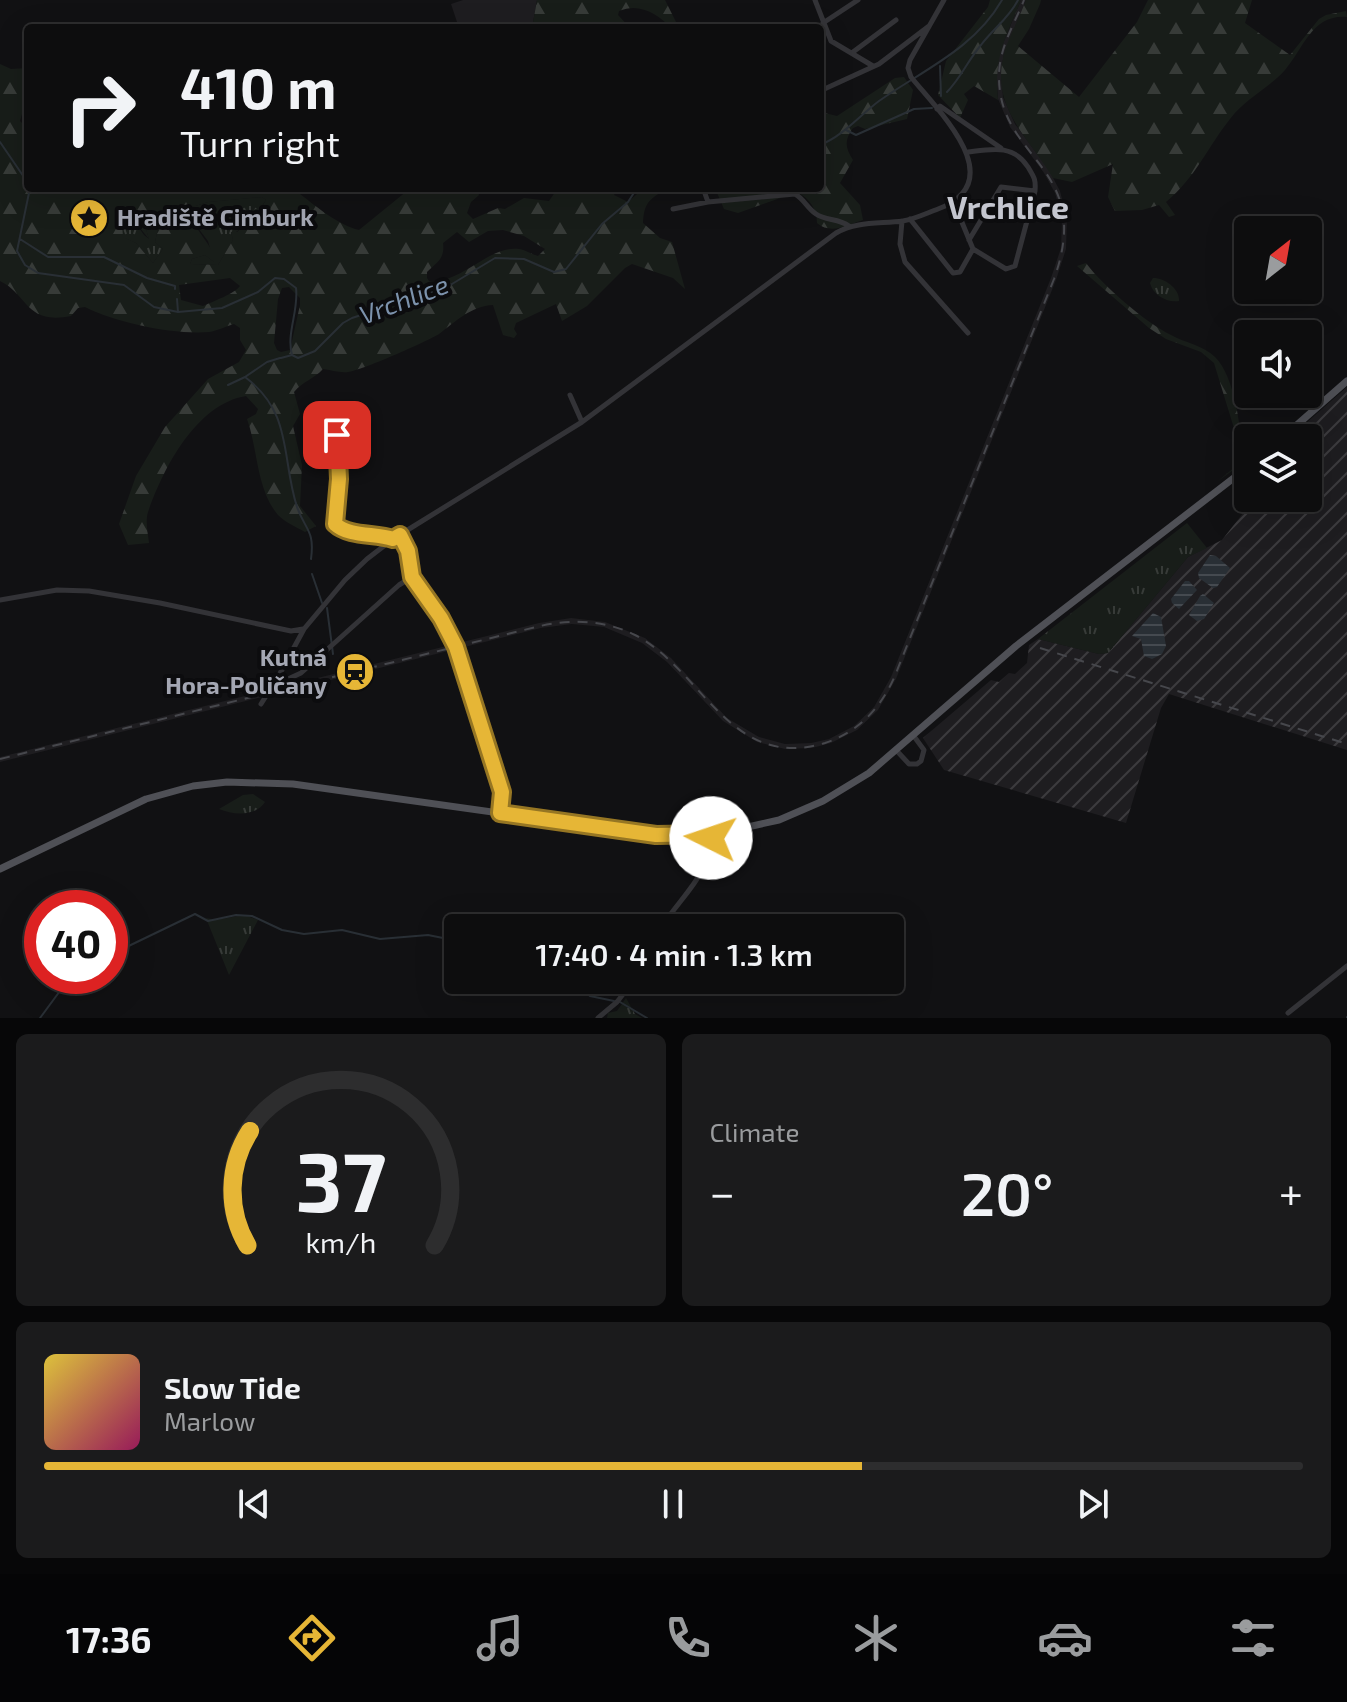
<!DOCTYPE html>
<html lang="en">
<head>
<meta charset="utf-8">
<style>
  body { margin:0; font-family:"Exo 2",sans-serif; background:#1b1b1c; color:#f1f3f6; height:100vh; display:flex; flex-direction:column; font-size:30px; white-space:nowrap }
  * { box-sizing:border-box; margin:0 }
  p { font-size:26px; color:#9a9c9e }
  .icon { flex:none; width:44px; height:44px; fill:none; stroke:currentColor; stroke-width:2; stroke-linecap:round; stroke-linejoin:round }
  .map { position:relative; height:1018px; overflow:hidden }
  .panel { display:flex; flex-direction:column; gap:16px; padding:16px; background:#070708; flex:1 }
  .panel>* { flex:none }
  .hud { position:absolute; left:24px; top:24px; width:800px; height:168px; border-radius:8px; box-shadow:0 8px 32px #0002,0 0 0 2px #2d2d2e; background:#0d0d0e; color:#f1f3f6; overflow:hidden }
  .needle { width:52px; rotate:31deg }
  .fabs { position:absolute; left:1234px; top:216px; display:grid; gap:16px }
  .fabs a { display:grid; place-items:center; width:88px; height:88px; border-radius:8px; background:#0d0d0e; box-shadow:0 8px 32px #0002,0 0 0 2px #2d2d2e; font-size:40px }
  .speed { position:absolute; left:24px; top:890px; display:flex; gap:16px; font-size:40px; font-weight:700; text-align:center }
  .speed>* { display:grid; place-content:center; width:104px; height:104px; border-radius:50%; background:#0d0d0e; box-shadow:0 8px 32px #0002,0 0 0 2px #2d2d2e; line-height:1 }
  .speed .limit { border:12px solid #d22; background:#fff; color:#111 }
  .pin { position:absolute; display:grid; place-items:center; width:68px; height:68px; color:#fff; margin:-34px; border-radius:16px; box-shadow:0 4px 12px #0006 }
  .me { position:absolute; width:88px; margin:-44px; rotate:274deg; stroke-linejoin:round; filter:drop-shadow(0 0 6px #0008) }
  .turn { display:flex; align-items:center; gap:28px; height:168px; padding:0 24px; font-size:36px }
  .turn .icon { width:104px; height:104px; stroke-width:2.5 }
  .turn b { display:block; font-size:56px; line-height:68px }
  .big { font-size:60px; font-weight:600; line-height:1.1 }
  .panel .card { flex:1; display:flex; flex-direction:column; justify-content:center; gap:12px; min-width:0; padding:0 28px; border-radius:12px; background:#1b1b1c }
  .panel .dial { align-items:center; gap:0 }
  .dial svg { height:208px; overflow:visible; fill:none; stroke:#2d2d2e; stroke-width:7; stroke-linecap:round; text-anchor:middle }
  .dial text { fill:#f1f3f6; stroke:none }
  .song { display:flex; align-items:center; gap:24px }
  .cover { width:96px; height:96px; border-radius:12px; background:linear-gradient(135deg,hsl(50 70% 55%),hsl(330 70% 35%)) }
  .played { height:8px; border-radius:4px; background:linear-gradient(90deg,#e6b636 65%,#2d2d2e 65%) }
  .keys { display:flex; justify-content:space-around; direction:ltr }
  .heat { display:flex; justify-content:space-between; align-items:center; font-size:44px; direction:ltr }
  .panel .tiles { flex:1; display:grid; gap:16px; grid-template-columns:1fr 1fr }
  .card:last-child { grid-column:span 2 }
  .trip { position:absolute; left:444px; top:914px; width:460px; height:80px; border-radius:8px; background:#0d0d0e; box-shadow:0 8px 32px #0002,0 0 0 2px #2d2d2e; font-weight:600; line-height:80px; text-align:center }
  .menu { display:flex; height:128px; justify-content:space-around; align-items:center; background:#050506; color:#9a9c9e }
  .menu .icon { width:56px; height:56px }
  .menu .current { color:#e6b636 }
  .menu b { font-size:36px; color:#f1f3f6 }
  .map>svg:first-child { display:block }
  .built { fill:#1e1d20 }
  .industrial { fill:url(#industrial-furrows) }
  .grass { fill:url(#grass-tufts) }
  .forest { fill:url(#forest-firs); fill-rule:evenodd }
  .water { fill:url(#water-rules) }
  .lines { fill:none; stroke-linecap:round; stroke-linejoin:round }
  .stream { stroke:#292f35; stroke-width:2 }
  .minor { stroke:#333337; stroke-width:5 }
  .major { stroke:#4f5056; stroke-width:7 }
  .rail { stroke:#46474c; stroke-width:2; stroke-dasharray:10 8; stroke-linecap:butt }
  .route-casing { stroke:#967623; stroke-width:20 }
  .route { stroke:#e6b636; stroke-width:14 }
  .labels { text-anchor:middle; stroke-width:8; stroke-linejoin:round; paint-order:stroke }
  .poi-label { font-size:24px; font-weight:bold; fill:#a4a7b3; stroke:#0c0c0e; text-anchor:start }
  .water-label { font-size:26px; font-style:italic; fill:#7c92ac; stroke:#0c0c0e }
  .district-label { font-size:32px; font-weight:bold; fill:#c4c6cf; stroke:#0c0c0e }
</style>
</head>
<body>
<div class="map">
<svg width="1347" height="1018" viewBox="0 0 1347 1018">
  <defs>
    <pattern id="industrial-furrows" width="10" height="10" patternUnits="userSpaceOnUse" patternTransform="scale(2)"><rect width="10" height="10" fill="#1e1d20"/><path d="M-1 1l2-2M0 10L10 0M9 11l2-2" fill="none" stroke="#3c3b3e"/></pattern>
    <pattern id="grass-tufts" width="24" height="20" patternUnits="userSpaceOnUse" patternTransform="scale(2)"><rect width="24" height="20" fill="#181d19"/><path d="M3 7l-1-3M5 7V3M7 7l1-3M15 17l-1-3M17 17v-4M19 17l1-3" fill="none" stroke="#373b38"/></pattern>
    <pattern id="forest-firs" width="22" height="20" patternUnits="userSpaceOnUse" patternTransform="scale(2)"><rect width="22" height="20" fill="#181d19"/><path d="M5 1l3.5 6h-7zM16 11l3.5 6h-7z" fill="#373b38"/></pattern>
    <pattern id="water-rules" width="6" height="5" patternUnits="userSpaceOnUse" patternTransform="scale(2)"><rect width="6" height="5" fill="#292f35"/><path d="M0 2.5h6" fill="none" stroke="#454a50"/></pattern>
  </defs>
  <rect width="100%" height="100%" fill="#111113"/>
  <path class="built" d="M463,0H537L532,28H459L451,4Z
    M1021,0H1026L1004,54L1001,71L1003,97L1015,124L1049,170L1060,191L1067,219L1066,249L1056,280L896,679L878,710L857,730L831,743L812,748L785,749L757,742L723,721L667,662L642,643L604,627L572,624L541,628L0,762V757L539,623L571,618L605,622L645,638L671,658L727,718L759,737L785,744L811,743L829,739L854,726L874,707L891,677L1051,278L1061,248L1062,219L1055,193L1044,173L1010,127L998,99L996,71L999,53Z"/>
  <path class="industrial" d="M1347,387V750L1169,694L1161,708L1126,823L944,770L923,738L991,680L999,682L1009,673L1015,674L1027,663L1029,645L1038,639L1099,654L1108,653L1188,557L1222,540L1251,503V498H1308V438H1289Z"/>
  <path class="grass" d="M262,197L266,200L252,220L236,232H231L233,240L218,265L190,264L192,259L205,255L214,262L208,241L189,216V208L208,202Z
    M155,213L161,215L155,242L163,249L153,263L136,243L122,237V224L125,216L131,217L144,235L149,239L145,226L151,222Z
    M1153,278C1165,278 1180,289 1179,301C1167,303 1153,295 1150,283Z
    M1187,523L1207,548L1188,557L1108,653L1099,654L1038,639Z
    M253,794L265,802C255,817 234,815 219,809L243,795Z
    M244,915L258,920L229,975L206,918L216,920Z
    M626,998L635,1014L642,1018H607L608,1013L617,1011Z"/>
  <path class="forest" d="M537,0H665L677,24L682,28H672C657,14 640,2 619,11L618,15L630,28H532Z
    M990,0H1021C1005,40 994,55 998,100L974,86L964,94L968,100L960,118L938,95L946,61L988,7Z
    M1026,0H1041L1040,4L1029,29L1018,46L1079,97L1137,22L1148,0H1252L1245,23L1290,55L1319,19L1326,15L1346,11L1347,17C1312,14 1304,48 1285,70C1269,88 1245,99 1230,119C1207,148 1196,177 1166,202L1175,215L1169,217L1159,205L1142,210L1115,211L1108,197L1113,164L1072,182L1053,178C1026,133 987,105 1006,47C1012,31 1020,16 1026,0Z
    M0,64L11,69L28,68V111L22,114L20,121L28,129V188H299L300,194C317,207 338,225 359,230L407,191L422,188H476L479,195L471,202L467,213L473,219L498,208L505,209L524,198L549,201L558,188H617L614,195L628,202L644,188H660L661,192C647,201 644,206 643,223L660,238L672,242L685,289L673,278L632,264L625,268L587,306L562,321L556,304L516,323L514,329L517,334L514,338L503,335L493,305C471,306 455,322 439,334C428,341 360,371 348,372C340,373 331,370 323,369C314,379 303,381 294,392L300,414L293,426L302,465L300,506L316,526L305,532C296,527 285,522 278,515C256,489 258,449 247,419L256,414L258,409L246,396C196,404 163,469 148,512C145,521 148,534 149,543L128,545L119,524L136,476L165,427L208,379L239,362L246,350L240,340V328L234,324C226,326 217,331 209,332C174,335 117,323 85,307L78,308L71,316C25,325 29,295 0,281ZM262,197L266,200L263,205L254,210L252,219L237,232H231L233,240L218,265L190,264L192,259L205,255L214,262L216,259C210,242 188,222 189,208L208,202ZM155,213L161,215L155,242L163,249L153,263L136,243L123,237L122,224L125,216L131,217L149,239L145,226L151,222ZM503,230L524,236L545,249L538,256C531,254 526,250 519,249C489,245 460,285 429,281L427,278V272C437,262 445,259 443,243L457,232L469,242L488,231ZM230,278L240,286C234,294 214,301 203,306L181,300L179,285ZM289,287L300,298V305L290,350L281,352L277,350L274,343L278,299L282,288Z
    M904,77L913,90L907,119L865,129L858,126L853,128C844,140 845,148 853,160L840,183L860,205L863,220C847,225 831,235 817,223C817,209 810,199 797,192L738,213L724,209L715,188H820V112L837,116L895,78Z
    M1086,263C1102,285 1146,323 1171,335C1185,343 1203,345 1215,357C1235,377 1241,428 1242,456L1247,460L1218,481L1236,466L1237,438L1214,363L1201,352L1166,339L1149,328L1077,266Z"/>
  <path class="water" d="M1210,555L1216,556L1230,568L1217,587L1213,588L1199,578L1198,573Z
    M1185,581H1189L1197,590L1179,609L1172,603L1171,599Z
    M1203,594L1214,603L1204,619L1197,621L1189,615L1200,596Z
    M1153,613L1161,617L1166,646L1162,654L1152,659L1144,656L1141,639L1132,636Z"/>
  <g class="lines">
    <path class="stream" d="M940,66L941,96
      M947,92C961,78 968,60 981,45C993,29 1009,18 1018,0
      M846,130L856,135L914,109L932,108
      M0,142L28,183
      M820,145C843,136 859,116 879,101C923,70 974,49 1002,0
      M30,188L17,251L25,265L38,273L124,285L154,307L178,312L222,308L258,292L275,278L284,279L296,288C299,310 286,334 292,355L298,358L315,351L343,323L352,318L447,287L495,258L524,259L554,272L566,269L602,224L628,202L637,188
      M20,239L48,257H104L147,278L175,286V289
      M177,299L178,312
      M280,358L267,362L245,377C293,413 281,457 297,507C305,530 315,530 311,559
      M281,358L292,355
      M228,385L245,377
      M312,574L322,603
      M327,608L333,654
      M110,955L195,914L208,921L236,915L252,916L282,930L304,934L342,930L380,939L428,935L458,941
      M570,980L590,996L614,1001
      M620,1002L647,1018
      M40,1018L71,976
      M1347,1018V1017"/>
    <path class="minor" d="M815,0L831,41L873,66
      M823,23L858,0
      M853,52L896,20
      M820,91L879,64L929,26
      M937,109L940,106L1001,148
      M703,188L708,202L795,194C804,199 807,208 816,214C826,221 838,218 849,226
      M954,203L973,249L1006,269L1015,266L1035,191C1036,179 1034,177 1028,167C1013,144 992,149 968,152
      M673,209L708,202
      M910,219L953,273L960,272L973,249
      M902,221L900,244L905,262L968,333
      M969,240L1001,187L1035,191
      M570,395L582,422
      M336,431L339,479L335,524C350,536 374,532 392,539
      M400,535L408,551L412,577L441,618L456,647L502,792L500,813
      M412,577L399,585L301,673L288,679L278,677L304,629L345,580L367,559L393,539L582,422L836,233C856,221 880,224 903,221C915,219 927,213 938,209C1012,181 939,112 911,77L908,68L910,60L944,0
      M0,600L57,590L89,591L160,603L291,631L303,629
      M261,704L278,677
      M896,750L909,764H917L921,761L924,750L913,735
      M661,928C679,898 714,872 710,834
      M1288,1013L1347,966
      M598,1018L617,1002L634,980"/>
    <path class="major" d="M1282,438L1347,381
      M0,869L146,799L193,786L227,782L293,784L656,835L725,832L779,820L823,801L869,773L1016,646L1248,467"/>
    <path class="rail" d="M1040,648L1347,744
      M0,759L540,626C572,619 605,620 635,635C703,670 730,772 825,743C858,732 880,709 894,678L1054,279C1095,165 998,161 999,76C999,48 1014,25 1024,0"/>
  </g>
  <g class="lines">
    <defs>
      <path id="route" d="M337,435L339,479L335,524C349,537 375,533 393,539L400,535L408,551L412,577L441,618L456,647L502,792L500,813L656,835L710,834L711,838"/>
    </defs>
    <use href="#route" class="route-casing"/>
    <use href="#route" class="route"/>
  </g>
  <defs>
    <symbol id="sight-disc" viewBox="-11 -11 22 22"><circle r="9.5" fill="#e6b636" stroke="#0c0c0e"/><path d="M0-6L1.8-2.2L6-1.7L2.9 1.2L3.7 5.4L0 3.3L-3.7 5.4L-2.9 1.2L-6-1.7L-1.8-2.2Z" fill="#111"/></symbol>
    <symbol id="station-disc" viewBox="-11 -11 22 22"><circle r="9.5" fill="#e6b636" stroke="#0c0c0e"/><path d="M-3-6H3Q5-6 5-4V2Q5 4 3 4L4.5 6H3L1.5 4h-3L-3 6H-4.5L-3 4Q-5 4-5 2V-4Q-5-6-3-6ZM-3.5-4v3h7v-3ZM-3.5 1v1.5H-2V1ZM2 1v1.5H3.5V1Z" fill="#111"/></symbol>
  </defs>
  <g fill-rule="evenodd">
    <use href="#sight-disc" x="67" y="196" width="44" height="44"/>
    <use href="#station-disc" x="333" y="650" width="44" height="44"/>
  </g>
  <g class="labels">
    <g class="poi-label">
      <text x="117" y="226">Hradiště Cimburk</text>
      <text x="327" y="666" text-anchor="end">Kutná<tspan x="327" dy="28">Hora-Poličany</tspan></text>
    </g>
    <g class="water-label">
      <text transform="translate(404 300) rotate(-21)" y="9">Vrchlice</text>
    </g>
    <g class="district-label">
      <text x="1008" y="219">Vrchlice</text>
    </g>
  </g>
</svg>
<div class="fabs">
<a><svg class="needle" viewBox="-14 -14 28 28"><path d="M0-13l5 13h-10z" fill="#e53935"/><path d="M0 13l5-13h-10z" fill="#9a9c9e"/></svg></a>
<a><svg class="icon" aria-label="sound" viewBox="0 0 24 24"><path d="M4 9h4l5-4v14l-5-4H4zM17 9q2 3 0 6"/></svg></a>
<a><svg class="icon" aria-label="layers" viewBox="0 0 24 24"><path d="M12 4l9 5-9 5-9-5zM3 14l9 5 9-5"/></svg></a>
</div>
<div class="speed"><div class="limit">40</div></div>
<div class="pin" style="left:337px;top:435px;background:#d93025"><svg class="icon" aria-label="arrive" viewBox="0 0 24 24"><path d="M6 21V4h12l-3 4 3 4H6"/></svg></div>
<svg class="me" style="left:711px;top:838px" viewBox="-20 -20 40 40"><circle r="19" fill="#fff"/><path d="M0-13L10 11 0 6-10 11z" fill="#e6b636"/></svg>
<div class="trip">17:40 · 4 min · 1.3 km</div>
<div class="hud">
<div class="turn"><svg class="icon" aria-label="right" viewBox="0 0 24 24"><path d="M7 20v-9h11M14 6l5 5-5 5"/></svg><div><b>410 m</b>Turn right</div></div>
</div>
</div>
<section class="panel">
<div class="tiles">
<div class="card dial"><svg viewBox="0 0 100 80">
<path d="M14 69A42 42 0 1 1 86 69"/>
<path d="M14 69A42 42 0 0 1 15 25" stroke="#e6b636"/>
<text x="50" y="56" font-size="32" font-weight="700">37</text>
<text x="50" y="72" font-size="11">km/h</text>
</svg></div>
<div class="card"><p>Climate</p>
<div class="heat"><a>−</a><b class="big">20°</b><a>+</a></div>
</div>
<div class="card">
<div class="song"><i class="cover"></i><div><b>Slow Tide</b><p>Marlow</p></div></div>
<div class="played"></div>
<div class="keys"><svg class="icon" aria-label="previous" viewBox="0 0 24 24"><path d="M18 5L8 12l10 7zM5 5v14"/></svg><svg class="icon" aria-label="pause" viewBox="0 0 24 24"><path d="M8 5v14M16 5v14"/></svg><svg class="icon" aria-label="next" viewBox="0 0 24 24"><path d="M6 5l10 7-10 7zM19 5v14"/></svg></div>
</div>
</div>
</section>
<nav class="menu">
<b>17:36</b>
<svg class="icon current" aria-label="directions" viewBox="0 0 24 24"><path d="M12 3l9 9-9 9-9-9zM9 14v-3h6M13 9l2 2-2 2"/></svg>
<svg class="icon" aria-label="music" viewBox="0 0 24 24"><path d="M9 18V5l10-2v13"/><circle cx="6" cy="18" r="3"/><circle cx="16" cy="16" r="3"/></svg>
<svg class="icon" aria-label="phone" viewBox="0 0 24 24"><path d="M5 4h4l2 5-3 2q2 4 5 5l2-3 5 2v4C11 20 4 13 5 4z"/></svg>
<svg class="icon" aria-label="climate" viewBox="0 0 24 24"><path d="M12 3v18M4 7l16 10M4 17L20 7"/></svg>
<svg class="icon" aria-label="car" viewBox="0 0 24 24"><path d="M5 17H2v-5l4-1 3-4h7l3 4 3 1v5h-3M9 17h6M6 11h13"/><circle cx="7" cy="17" r="2"/><circle cx="17" cy="17" r="2"/></svg>
<svg class="icon" aria-label="filters" viewBox="0 0 24 24"><path d="M4 7h16M4 17h16"/><circle cx="9" cy="7" r="2"/><circle cx="15" cy="17" r="2"/></svg>
</nav>
</body>
</html>
